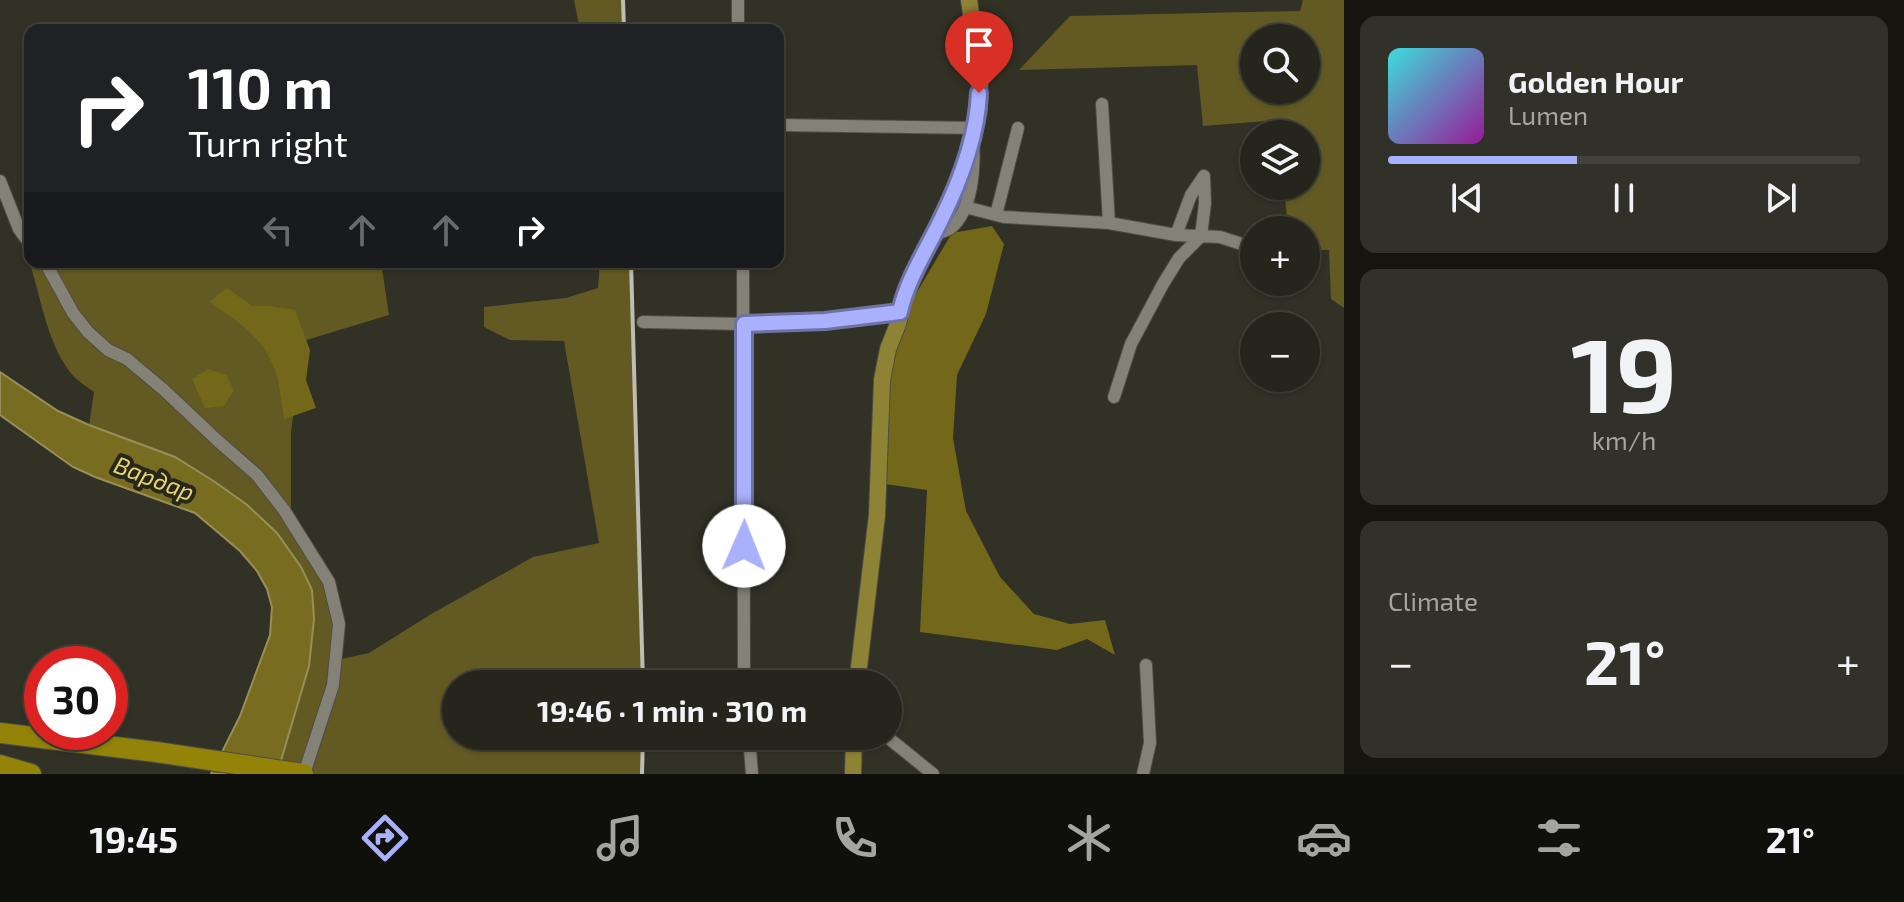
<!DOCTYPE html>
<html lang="en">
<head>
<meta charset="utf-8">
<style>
  body { margin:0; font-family:"Exo 2",sans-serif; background:#323129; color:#f1f3f6; height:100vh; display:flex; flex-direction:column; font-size:30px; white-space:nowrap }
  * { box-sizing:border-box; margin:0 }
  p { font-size:26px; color:#a4a5a3 }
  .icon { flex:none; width:44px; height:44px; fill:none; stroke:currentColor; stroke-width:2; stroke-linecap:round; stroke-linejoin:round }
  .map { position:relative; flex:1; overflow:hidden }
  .drawer { display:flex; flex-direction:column; gap:16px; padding:16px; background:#15140f; width:560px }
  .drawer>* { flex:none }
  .top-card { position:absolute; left:24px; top:24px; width:760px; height:244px; border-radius:16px; box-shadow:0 2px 6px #0004,0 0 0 2px #42423b; background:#202124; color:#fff; overflow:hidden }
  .tools { position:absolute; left:1240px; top:24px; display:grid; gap:16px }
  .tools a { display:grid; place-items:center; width:80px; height:80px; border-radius:50%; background:#26251c; box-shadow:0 2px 6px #0004,0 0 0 2px #42423b; font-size:40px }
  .speed { position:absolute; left:24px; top:646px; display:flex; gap:16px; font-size:40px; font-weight:700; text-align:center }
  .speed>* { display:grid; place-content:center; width:104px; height:104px; border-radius:50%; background:#26251c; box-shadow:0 2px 6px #0004,0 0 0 2px #42423b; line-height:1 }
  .speed .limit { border:12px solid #d22; background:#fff; color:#111 }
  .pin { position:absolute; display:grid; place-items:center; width:68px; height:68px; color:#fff; margin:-82px -34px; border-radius:50% 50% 50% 0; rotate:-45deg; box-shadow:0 0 8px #0007 }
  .pin .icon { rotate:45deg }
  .me { position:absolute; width:88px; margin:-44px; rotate:1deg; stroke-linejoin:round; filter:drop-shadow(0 0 6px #0008) }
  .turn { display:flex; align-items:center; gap:28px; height:168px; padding:0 32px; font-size:36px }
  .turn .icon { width:104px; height:104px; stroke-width:2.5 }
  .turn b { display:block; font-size:56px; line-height:68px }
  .lanes { display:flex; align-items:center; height:76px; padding:0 32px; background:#0003; justify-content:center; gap:40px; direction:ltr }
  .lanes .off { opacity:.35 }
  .big { font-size:60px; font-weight:700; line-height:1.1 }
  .drawer .widget { flex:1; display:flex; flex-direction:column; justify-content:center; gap:12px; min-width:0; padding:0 28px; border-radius:16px; background:#323129 }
  .drawer .dial { align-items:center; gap:0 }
  .dial b { font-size:104px; line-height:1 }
  .song { display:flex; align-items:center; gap:24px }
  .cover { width:96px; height:96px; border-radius:12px; background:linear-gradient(135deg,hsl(180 70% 55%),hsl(300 70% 35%)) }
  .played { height:8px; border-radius:4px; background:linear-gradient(90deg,#a9b0fc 40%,#42423b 40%) }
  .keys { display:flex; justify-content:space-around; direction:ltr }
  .heat { display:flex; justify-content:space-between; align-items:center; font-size:44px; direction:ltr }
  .trip { position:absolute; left:442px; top:670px; width:460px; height:80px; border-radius:40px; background:#26251c; box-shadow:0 2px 6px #0004,0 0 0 2px #42423b; font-weight:700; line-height:80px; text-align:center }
  .dock { display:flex; height:128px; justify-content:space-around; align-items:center; background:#0f0f0b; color:#a4a5a3 }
  .dock .icon { width:56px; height:56px }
  .dock .selected { color:#a9b0fc }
  .dock b { font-size:36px; color:#f1f3f6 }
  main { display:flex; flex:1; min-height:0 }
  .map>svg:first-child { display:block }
  .green { fill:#635a23; fill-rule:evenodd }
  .forest { fill:#736719 }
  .water { fill:#786c20; stroke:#988f58; stroke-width:2 }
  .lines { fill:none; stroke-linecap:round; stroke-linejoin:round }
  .minor-casing { stroke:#4e4d44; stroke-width:14 }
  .major-casing { stroke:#4e4d44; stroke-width:18 }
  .highway-casing { stroke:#4e4d44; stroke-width:22 }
  .minor { stroke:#848276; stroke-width:12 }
  .major { stroke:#8e8335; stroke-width:16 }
  .highway { stroke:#948309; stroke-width:20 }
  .rail { stroke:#bdbcb5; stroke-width:4 }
  .route-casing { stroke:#6e72a4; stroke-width:20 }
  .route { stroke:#a9b0fc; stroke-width:14 }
  .labels { text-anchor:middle; stroke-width:8; stroke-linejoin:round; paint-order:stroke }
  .water-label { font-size:24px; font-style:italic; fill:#e6d56e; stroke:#28271d }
</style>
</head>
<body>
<main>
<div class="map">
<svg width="1344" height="774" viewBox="0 0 1344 774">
  <rect width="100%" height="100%" fill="#323126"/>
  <path class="green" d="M574,0H624V30H580Z
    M1303,0H1344V308L1331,299L1329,250H1306V230H1288L1284,186H1306V134H1279L1278,120L1203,126L1197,65L1019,70L1070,16L1300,11ZM1254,38H1306V90H1254Z
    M30,251V262H381L389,315L303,341L291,432V521L336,606L332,661L369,653L433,613L533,557L599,543L564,341L510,340L484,327V307L566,298L598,288L600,262H631L643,684H456V736H643L642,774H277L309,666L314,619L312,590L301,567L276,533L246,504L190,466L175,457L89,425L94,392C86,386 76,380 70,372C45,339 41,294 27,255Z"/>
  <path class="forest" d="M992,226L1004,244L986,314L957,375L953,438L966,511L1000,577L1034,614L1070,624L1105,620L1115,655L1087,639L1057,650L920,632L927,490L885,484L890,373L911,302L952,233Z
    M227,288L252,306H270L295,310L310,350L306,380L316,408L284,419C281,401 280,379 272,363C260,335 233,318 209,302Z
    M208,369L226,375L234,390L224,406L205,408L192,379Z"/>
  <path class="water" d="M0,372L58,411L89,425L175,457L215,482L246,504L277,533L301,567L312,590L314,619L309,666L277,774H211L240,716L270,635L272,607L267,589L257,571L240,551L195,513L95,477L73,467L0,415Z"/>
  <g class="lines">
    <defs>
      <path id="minor" d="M738,0V30
        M1102,104L1109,223
        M778,125L975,128
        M0,181L19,229L30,244
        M965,207L1004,217L1109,223L1176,235L1220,237L1254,248
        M996,215L1018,128
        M933,235C938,233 947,231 951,228C972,210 975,169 973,144
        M1176,235L1191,195L1204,176
        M45,262L73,313L88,332L108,350L127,359L164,390L218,441L257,475L284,510L329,582L339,624L333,685L304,774
        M743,262L744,684
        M643,322L744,324L825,321L900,312
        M1114,397L1131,344L1163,284L1179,258L1201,236L1205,203L1204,176
        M749,736L752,774
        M886,736L933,774
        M1143,774L1150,743L1146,665"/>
      <path id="major" d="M857,684L877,515L882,380L888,349L898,324L903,300L963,171L979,112L980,75L969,0
        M853,774L854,736"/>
      <path id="highway" d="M0,733L156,752L303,774
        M0,765L31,774"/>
    </defs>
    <use href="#minor" class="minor-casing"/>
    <use href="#major" class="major-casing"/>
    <use href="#highway" class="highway-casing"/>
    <use href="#minor" class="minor"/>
    <use href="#major" class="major"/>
    <use href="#highway" class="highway"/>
    <path class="rail" d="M623,0L624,30
      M631,262L643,684
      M642,774L643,736"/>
  </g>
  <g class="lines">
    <defs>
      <path id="route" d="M744,546V324L825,321L900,312C907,280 926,251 940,222C960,182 977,138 979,93"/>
    </defs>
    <use href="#route" class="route-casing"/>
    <use href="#route" class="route"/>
  </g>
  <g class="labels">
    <g class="water-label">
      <text transform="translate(154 479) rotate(21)" y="8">Вардар</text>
    </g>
  </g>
</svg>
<div class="tools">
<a><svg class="icon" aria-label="search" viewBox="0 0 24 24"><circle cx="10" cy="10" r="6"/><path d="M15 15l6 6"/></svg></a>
<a><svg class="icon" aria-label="layers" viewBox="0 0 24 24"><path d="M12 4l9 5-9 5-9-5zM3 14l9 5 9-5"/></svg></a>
<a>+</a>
<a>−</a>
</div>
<div class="speed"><div class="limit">30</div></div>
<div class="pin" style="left:979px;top:93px;background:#d93025"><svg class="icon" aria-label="arrive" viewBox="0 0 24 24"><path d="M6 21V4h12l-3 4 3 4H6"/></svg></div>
<svg class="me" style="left:744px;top:546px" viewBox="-20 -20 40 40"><circle r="19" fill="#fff"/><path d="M0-13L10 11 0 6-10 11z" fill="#a9b0fc"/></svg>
<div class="trip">19:46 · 1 min · 310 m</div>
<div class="top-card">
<div class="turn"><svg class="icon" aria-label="right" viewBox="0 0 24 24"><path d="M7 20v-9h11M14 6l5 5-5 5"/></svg><div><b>110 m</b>Turn right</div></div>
<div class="lanes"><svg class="icon off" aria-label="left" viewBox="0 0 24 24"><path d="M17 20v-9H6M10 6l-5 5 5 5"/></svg><svg class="icon off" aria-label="ahead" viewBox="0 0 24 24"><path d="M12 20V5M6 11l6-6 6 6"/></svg><svg class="icon off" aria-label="ahead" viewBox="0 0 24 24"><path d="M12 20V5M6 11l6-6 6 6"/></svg><svg class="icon" aria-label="right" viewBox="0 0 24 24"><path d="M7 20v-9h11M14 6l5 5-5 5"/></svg></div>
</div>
</div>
<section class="drawer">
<div class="widget">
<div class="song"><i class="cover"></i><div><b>Golden Hour</b><p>Lumen</p></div></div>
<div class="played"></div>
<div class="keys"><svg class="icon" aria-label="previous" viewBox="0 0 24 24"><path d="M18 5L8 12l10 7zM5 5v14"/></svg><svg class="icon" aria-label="pause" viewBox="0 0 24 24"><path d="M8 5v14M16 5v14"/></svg><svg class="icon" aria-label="next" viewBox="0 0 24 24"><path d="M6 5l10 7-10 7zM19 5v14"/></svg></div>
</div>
<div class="widget dial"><b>19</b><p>km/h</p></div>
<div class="widget"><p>Climate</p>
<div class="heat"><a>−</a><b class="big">21°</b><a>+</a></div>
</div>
</section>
</main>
<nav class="dock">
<b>19:45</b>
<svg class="icon selected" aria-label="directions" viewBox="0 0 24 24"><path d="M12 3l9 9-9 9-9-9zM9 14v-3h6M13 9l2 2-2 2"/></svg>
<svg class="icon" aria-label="music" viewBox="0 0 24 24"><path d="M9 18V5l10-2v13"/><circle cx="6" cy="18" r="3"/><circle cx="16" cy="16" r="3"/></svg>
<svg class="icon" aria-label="phone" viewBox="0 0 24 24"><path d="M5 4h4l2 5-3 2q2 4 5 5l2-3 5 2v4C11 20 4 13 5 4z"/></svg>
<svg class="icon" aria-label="climate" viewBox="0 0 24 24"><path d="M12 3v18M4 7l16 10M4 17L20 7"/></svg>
<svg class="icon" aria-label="car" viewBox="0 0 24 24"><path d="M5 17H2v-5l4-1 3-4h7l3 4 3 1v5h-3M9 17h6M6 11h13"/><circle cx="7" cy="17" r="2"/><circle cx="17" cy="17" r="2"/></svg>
<svg class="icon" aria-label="filters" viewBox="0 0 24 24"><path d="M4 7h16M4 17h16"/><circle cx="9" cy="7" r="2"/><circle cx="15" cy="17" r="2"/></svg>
<b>21°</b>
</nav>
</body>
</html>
